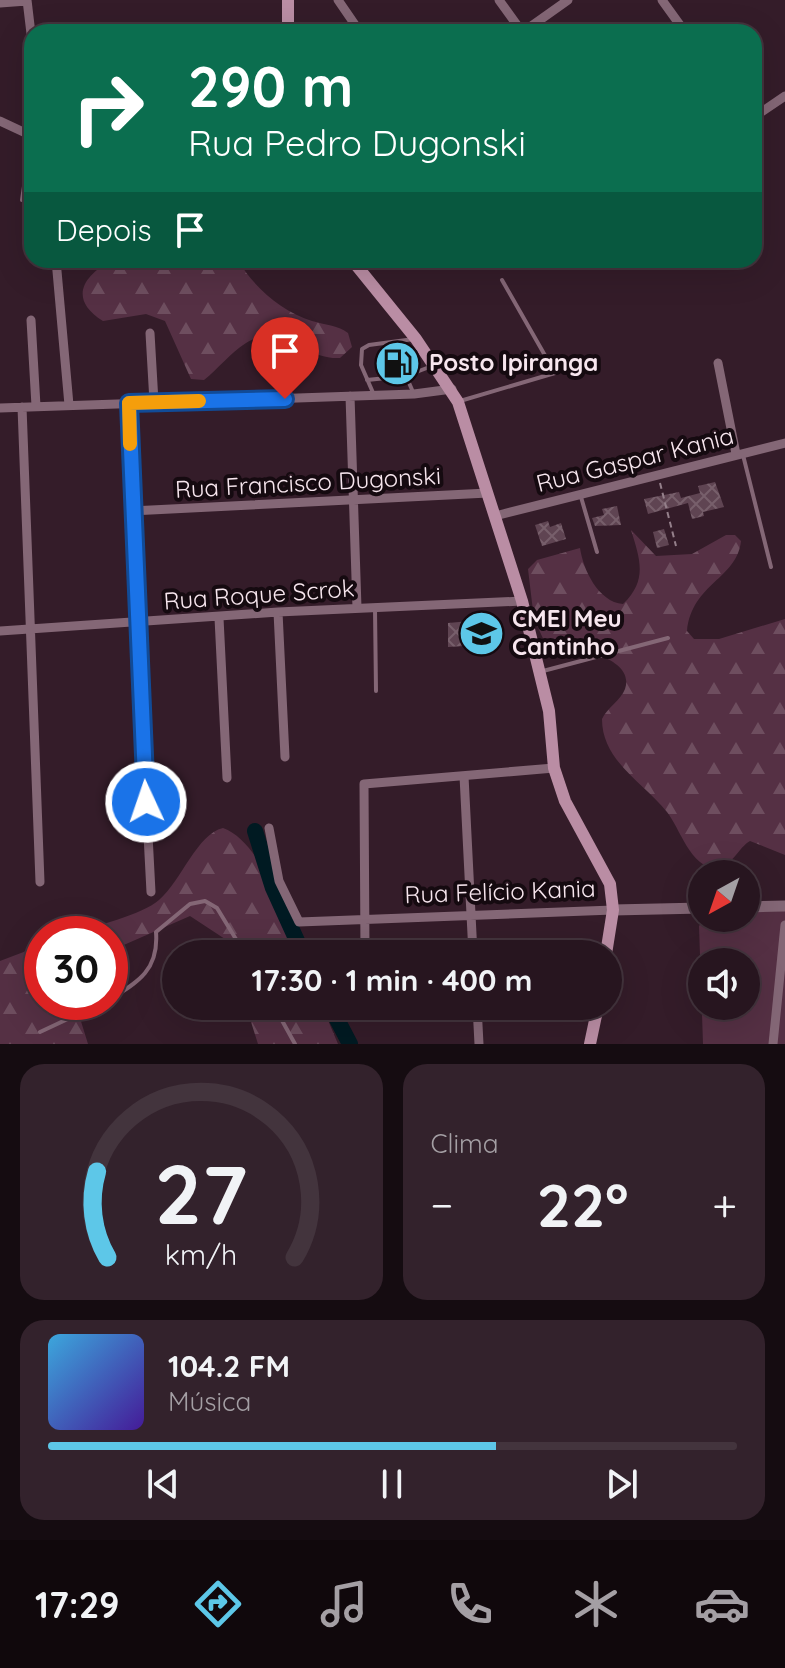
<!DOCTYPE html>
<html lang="pt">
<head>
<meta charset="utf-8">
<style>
  body { margin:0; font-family:Quicksand,sans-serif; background:#33222c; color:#f1f3f6; height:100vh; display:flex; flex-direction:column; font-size:30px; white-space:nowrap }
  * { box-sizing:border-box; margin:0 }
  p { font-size:26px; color:#a49fa4 }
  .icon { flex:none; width:44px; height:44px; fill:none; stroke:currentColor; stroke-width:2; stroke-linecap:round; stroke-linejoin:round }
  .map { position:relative; height:1044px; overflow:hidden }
  .drawer { display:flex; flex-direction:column; gap:20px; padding:20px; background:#150c11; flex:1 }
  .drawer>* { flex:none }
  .hud { position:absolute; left:24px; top:24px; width:738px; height:244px; border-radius:24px; box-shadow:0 8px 32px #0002,0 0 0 2px #43343d; background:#0b6e4f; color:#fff; overflow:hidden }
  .needle { width:52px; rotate:220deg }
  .buttons { position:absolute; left:688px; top:860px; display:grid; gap:16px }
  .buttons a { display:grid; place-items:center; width:72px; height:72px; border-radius:50%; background:#27151f; box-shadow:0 8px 32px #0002,0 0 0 2px #43343d; font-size:40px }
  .speed { position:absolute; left:24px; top:916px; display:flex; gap:16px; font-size:40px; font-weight:700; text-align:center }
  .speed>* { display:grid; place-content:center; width:104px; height:104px; border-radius:50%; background:#27151f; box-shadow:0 8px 32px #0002,0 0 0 2px #43343d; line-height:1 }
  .speed .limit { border:12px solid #d22; background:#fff; color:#111 }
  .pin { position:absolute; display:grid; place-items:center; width:68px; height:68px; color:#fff; margin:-82px -34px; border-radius:50% 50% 50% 0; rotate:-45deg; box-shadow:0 0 8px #0007 }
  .pin .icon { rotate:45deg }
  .me { position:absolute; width:88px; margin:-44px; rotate:357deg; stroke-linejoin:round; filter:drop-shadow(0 0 6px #0008) }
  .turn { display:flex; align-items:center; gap:28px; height:168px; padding:0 32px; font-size:36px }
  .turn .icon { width:104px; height:104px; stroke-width:2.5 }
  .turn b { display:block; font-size:56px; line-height:68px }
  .then { display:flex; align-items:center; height:76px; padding:0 32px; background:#0003; gap:16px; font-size:30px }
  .big { font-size:60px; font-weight:700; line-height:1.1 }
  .drawer .tile { flex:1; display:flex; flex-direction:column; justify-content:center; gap:12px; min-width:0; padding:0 28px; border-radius:24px; background:#33222c }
  .drawer .dial { align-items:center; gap:0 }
  .dial svg { height:208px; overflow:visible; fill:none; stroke:#43343d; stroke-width:7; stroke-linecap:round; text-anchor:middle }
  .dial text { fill:#f1f3f6; stroke:none }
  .song { display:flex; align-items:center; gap:24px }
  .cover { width:96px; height:96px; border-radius:12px; background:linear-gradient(135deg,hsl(200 70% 55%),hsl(260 70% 35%)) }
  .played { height:8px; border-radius:4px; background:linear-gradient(90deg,#5dc7e8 65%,#43343d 65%) }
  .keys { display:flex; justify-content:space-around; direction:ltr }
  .heat { display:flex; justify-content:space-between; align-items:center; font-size:44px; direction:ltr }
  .drawer .tiles { flex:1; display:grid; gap:20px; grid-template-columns:1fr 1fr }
  .tile:last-child { grid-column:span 2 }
  .trip { position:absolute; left:162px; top:940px; width:460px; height:80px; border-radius:40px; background:#27151f; box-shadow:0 8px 32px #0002,0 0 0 2px #43343d; font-weight:700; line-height:80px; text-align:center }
  .dock { display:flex; height:128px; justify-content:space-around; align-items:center; background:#10080c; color:#a49fa4 }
  .dock .icon { width:56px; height:56px }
  .dock .on { color:#5dc7e8 }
  .dock b { font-size:36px; color:#f1f3f6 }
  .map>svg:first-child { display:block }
  .green { fill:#553044; fill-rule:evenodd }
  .forest { fill:url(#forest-firs) }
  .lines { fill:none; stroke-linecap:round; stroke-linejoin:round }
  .river { stroke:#001a22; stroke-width:16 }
  .building { fill:url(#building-cross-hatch) }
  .path { stroke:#95808b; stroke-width:2; stroke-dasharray:6 4; stroke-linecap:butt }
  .service { stroke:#846776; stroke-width:4 }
  .minor { stroke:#846776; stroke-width:9 }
  .tertiary { stroke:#846776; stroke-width:11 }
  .secondary { stroke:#ba8da4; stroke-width:12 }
  .route-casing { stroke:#114b97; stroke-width:20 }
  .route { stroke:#1a73e8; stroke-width:14 }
  .slow { stroke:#f59e0b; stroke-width:14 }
  .labels { text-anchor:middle; stroke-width:8; stroke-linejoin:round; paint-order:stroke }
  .poi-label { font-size:24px; font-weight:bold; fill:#f7e6ee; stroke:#150a10; text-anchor:start }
  .street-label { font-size:24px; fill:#f7e6ee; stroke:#150a10 }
</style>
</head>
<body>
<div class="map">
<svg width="785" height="1044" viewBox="0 0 785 1044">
  <defs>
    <pattern id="forest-firs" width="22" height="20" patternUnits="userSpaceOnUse" patternTransform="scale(2)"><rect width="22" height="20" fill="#553044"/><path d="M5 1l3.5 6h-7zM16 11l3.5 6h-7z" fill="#6e4e5f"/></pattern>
    <pattern id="building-cross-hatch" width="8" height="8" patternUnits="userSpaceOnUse" patternTransform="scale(2)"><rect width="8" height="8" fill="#5f4452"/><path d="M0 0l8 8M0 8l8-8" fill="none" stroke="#775f6b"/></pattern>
  </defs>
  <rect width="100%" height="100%" fill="#341c29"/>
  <path class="green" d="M785,911V1044H703L699,926L705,918H746V912ZM702,962H746V1006H702Z"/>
  <path class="forest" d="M112,260H238C253,287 283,312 312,321C325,325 337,325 348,333L352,347L340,358C308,360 275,324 246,343C230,353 218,369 204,380L191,379L165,321L146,314L103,321C68,299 83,276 112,260Z
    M631,530L656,556L692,554L726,535H735L741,541C737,579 692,583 687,631L694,639H719L785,619V855L750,841C739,847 731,867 718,868C691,870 680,828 667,812C643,782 602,761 602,719C607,708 621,700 625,689C636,657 574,648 554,643L547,647L534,619L528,569L537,560L580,548C583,569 598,602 623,604C648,580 640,559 631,530Z
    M223,828C263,843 283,916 299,954H230L225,939L190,916L110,951V934H71C94,926 142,915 159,900C182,880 197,834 223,828Z
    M42,945V1002H75L88,1044H0V961Z
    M246,1006H322L338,1044H258Z"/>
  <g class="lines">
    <path class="river" d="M255,831L273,888L303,954
      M330,1006L350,1044"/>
  </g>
  <path class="building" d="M715,482L724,507L703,512L704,516L692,519L688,503L648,514L644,499L679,492L681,498L700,493L698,486Z
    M617,506L621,525L595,526L592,518L604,515L602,509Z
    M548,521L550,527L561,523L566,539L542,546L535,525Z
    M664,529L669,545L657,548L653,532Z
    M493,619V625H497L498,644L448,647V623Z"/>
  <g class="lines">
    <path class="path" d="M660,483L676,546"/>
    <path class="service" d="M22,200L31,138
      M284,339L285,397
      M399,341L416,372
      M406,376L413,392
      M367,380L406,376L432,366
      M374,395L361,365L362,349L369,345L414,339
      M460,401L555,373L502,280
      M743,455L771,567
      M581,497L597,552
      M375,609L376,691
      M543,671L668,638
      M110,999C139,982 159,969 156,932L190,904L205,901L217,908L245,954
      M274,1006L295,1044
      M40,1032L104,1002"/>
    <path class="minor" d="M27,0L32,42
      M338,0L360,32
      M499,0L522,32
      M662,0L685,32
      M0,3L27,1
      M523,32L568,0
      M754,117L785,96
      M0,121L32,136
      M56,260L69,405
      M31,320L36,406
      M150,333L154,402
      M718,363L736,454
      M350,396L357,608
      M129,403L131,511L151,892
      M22,407L40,882
      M0,408L414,394L452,389
      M131,511L488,493
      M495,516L785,443
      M278,612L285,757
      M219,618L227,778
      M0,631L278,612L522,601
      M464,776L473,954
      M269,828L279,881L299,922L613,910
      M365,954L364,784L554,768
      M477,1006L479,1044
      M773,1044L785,925"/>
    <path class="tertiary" d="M746,907L785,906
      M613,910L702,908"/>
    <path class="secondary" d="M288,0V32
      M352,260L416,339L458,402L522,601L549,711L554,768L565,801L610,884L613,910L606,954
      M590,1044L598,1006"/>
  </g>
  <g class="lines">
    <defs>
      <path id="route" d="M146,802L129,403L285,399"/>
    </defs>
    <use href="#route" class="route-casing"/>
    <use href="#route" class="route"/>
    <path class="slow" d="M130,444L129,403L199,401"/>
  </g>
  <defs>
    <symbol id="fuel-disc" viewBox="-11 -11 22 22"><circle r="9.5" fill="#5dc7e8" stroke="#150a10"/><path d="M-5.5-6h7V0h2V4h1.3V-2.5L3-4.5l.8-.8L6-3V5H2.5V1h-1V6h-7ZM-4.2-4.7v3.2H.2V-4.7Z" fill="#111"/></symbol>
    <symbol id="school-disc" viewBox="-11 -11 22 22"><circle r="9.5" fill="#5dc7e8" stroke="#150a10"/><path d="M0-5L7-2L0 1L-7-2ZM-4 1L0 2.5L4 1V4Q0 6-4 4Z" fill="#111"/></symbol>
  </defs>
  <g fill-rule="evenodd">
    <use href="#fuel-disc" x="372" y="338" width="51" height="51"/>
    <use href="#school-disc" x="456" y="608" width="51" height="51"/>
  </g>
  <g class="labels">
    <g class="poi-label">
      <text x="429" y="371">Posto Ipiranga</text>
      <text x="512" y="627">CMEI Meu<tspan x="512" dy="28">Cantinho</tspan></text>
    </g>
    <g class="street-label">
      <text transform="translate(635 460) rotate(-14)" y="8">Rua Gaspar Kania</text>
      <text transform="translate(308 483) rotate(-3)" y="8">Rua Francisco Dugonski</text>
      <text transform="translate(259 595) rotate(-4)" y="8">Rua Roque Scrok</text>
      <text transform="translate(500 892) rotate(-2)" y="8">Rua Felício Kania</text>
    </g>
  </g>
</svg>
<div class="buttons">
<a><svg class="needle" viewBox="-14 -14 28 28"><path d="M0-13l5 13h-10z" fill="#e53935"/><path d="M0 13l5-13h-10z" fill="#a49fa4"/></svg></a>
<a><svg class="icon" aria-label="sound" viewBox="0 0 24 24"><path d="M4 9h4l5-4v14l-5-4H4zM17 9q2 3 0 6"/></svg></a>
</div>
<div class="speed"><div class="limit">30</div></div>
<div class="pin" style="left:285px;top:399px;background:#d93025"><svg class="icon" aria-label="arrive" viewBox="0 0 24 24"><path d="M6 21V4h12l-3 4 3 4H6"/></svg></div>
<svg class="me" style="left:146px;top:802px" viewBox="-20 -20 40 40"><circle r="17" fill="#1a73e8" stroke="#fff" stroke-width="3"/><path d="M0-11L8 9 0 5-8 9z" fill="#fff"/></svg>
<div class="trip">17:30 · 1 min · 400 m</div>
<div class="hud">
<div class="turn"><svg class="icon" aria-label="right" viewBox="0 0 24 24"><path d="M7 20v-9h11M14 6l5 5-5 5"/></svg><div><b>290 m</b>Rua Pedro Dugonski</div></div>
<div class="then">Depois<svg class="icon" aria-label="arrive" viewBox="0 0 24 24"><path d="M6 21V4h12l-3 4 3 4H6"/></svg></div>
</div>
</div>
<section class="drawer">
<div class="tiles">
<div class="tile dial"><svg viewBox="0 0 100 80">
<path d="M14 69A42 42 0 1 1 86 69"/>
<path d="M14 69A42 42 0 0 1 10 36" stroke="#5dc7e8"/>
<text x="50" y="56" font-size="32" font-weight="700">27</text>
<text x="50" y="72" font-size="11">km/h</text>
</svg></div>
<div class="tile"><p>Clima</p>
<div class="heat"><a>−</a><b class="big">22°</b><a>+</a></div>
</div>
<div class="tile">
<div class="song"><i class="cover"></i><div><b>104.2 FM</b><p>Música</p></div></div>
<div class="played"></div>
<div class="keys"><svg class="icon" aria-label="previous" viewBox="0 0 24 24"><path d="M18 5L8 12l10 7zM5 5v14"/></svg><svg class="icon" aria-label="pause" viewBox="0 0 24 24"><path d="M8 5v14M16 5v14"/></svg><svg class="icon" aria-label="next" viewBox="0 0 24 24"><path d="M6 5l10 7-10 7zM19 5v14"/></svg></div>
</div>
</div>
</section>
<nav class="dock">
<b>17:29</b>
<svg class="icon on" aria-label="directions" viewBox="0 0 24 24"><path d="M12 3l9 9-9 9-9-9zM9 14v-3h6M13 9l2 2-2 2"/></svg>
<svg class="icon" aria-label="music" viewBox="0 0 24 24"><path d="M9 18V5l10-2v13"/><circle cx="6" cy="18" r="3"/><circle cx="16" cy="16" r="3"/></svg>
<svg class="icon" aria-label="phone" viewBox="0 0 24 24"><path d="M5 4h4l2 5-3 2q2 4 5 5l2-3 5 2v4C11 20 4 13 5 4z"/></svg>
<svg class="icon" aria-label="climate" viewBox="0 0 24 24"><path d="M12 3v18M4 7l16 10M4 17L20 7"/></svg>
<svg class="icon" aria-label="car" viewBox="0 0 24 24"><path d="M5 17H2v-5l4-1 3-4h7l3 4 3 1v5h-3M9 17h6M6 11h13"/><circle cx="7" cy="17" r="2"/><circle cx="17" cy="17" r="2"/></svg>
</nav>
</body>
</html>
